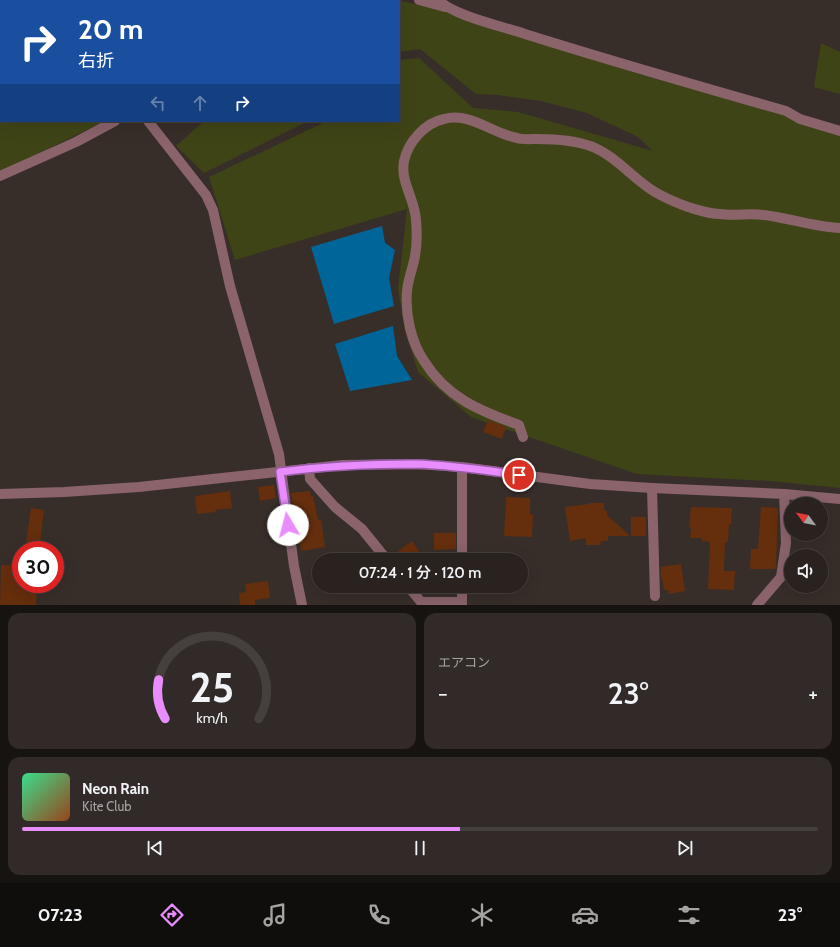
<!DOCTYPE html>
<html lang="ja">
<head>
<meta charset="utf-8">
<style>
  body { margin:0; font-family:Cabin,"Noto Sans JP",sans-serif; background:#312a28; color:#f1f3f6; height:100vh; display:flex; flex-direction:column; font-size:15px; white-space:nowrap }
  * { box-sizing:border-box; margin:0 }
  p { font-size:13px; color:#a5a4a4 }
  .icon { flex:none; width:22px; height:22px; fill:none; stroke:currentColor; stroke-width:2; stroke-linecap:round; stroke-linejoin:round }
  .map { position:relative; height:605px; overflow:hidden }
  .panel { display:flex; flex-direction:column; gap:8px; padding:8px; background:#171311; flex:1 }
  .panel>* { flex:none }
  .banner { position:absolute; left:0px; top:0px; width:400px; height:122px; box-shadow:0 4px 16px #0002,0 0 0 1px #453f3d; background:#1a4fa0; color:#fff; overflow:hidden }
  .needle { width:26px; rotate:302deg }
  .fabs { position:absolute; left:784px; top:497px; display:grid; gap:8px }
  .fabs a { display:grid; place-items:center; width:44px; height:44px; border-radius:50%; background:#29221f; box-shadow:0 4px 16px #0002,0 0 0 1px #453f3d; font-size:20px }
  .speed { position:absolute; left:12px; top:541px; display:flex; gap:8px; font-size:20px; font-weight:700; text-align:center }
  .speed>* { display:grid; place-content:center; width:52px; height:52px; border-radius:50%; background:#29221f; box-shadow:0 4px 16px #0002,0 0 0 1px #453f3d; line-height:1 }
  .speed .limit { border:6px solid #d22; background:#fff; color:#111 }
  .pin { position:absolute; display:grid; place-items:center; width:34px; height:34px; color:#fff; margin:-17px; border:2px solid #fff; border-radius:50%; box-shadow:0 1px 4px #0007 }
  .me { position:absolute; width:44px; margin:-22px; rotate:352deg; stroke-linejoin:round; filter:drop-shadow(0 0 3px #0008) }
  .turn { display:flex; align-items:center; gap:14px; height:84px; padding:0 12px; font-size:18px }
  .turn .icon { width:52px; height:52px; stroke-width:2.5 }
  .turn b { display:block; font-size:28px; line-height:34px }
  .lanes { display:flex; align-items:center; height:38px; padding:0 12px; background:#0003; justify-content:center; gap:20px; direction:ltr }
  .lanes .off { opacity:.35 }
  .big { font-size:30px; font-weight:600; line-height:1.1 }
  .panel .widget { flex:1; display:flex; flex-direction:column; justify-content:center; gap:6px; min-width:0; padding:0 14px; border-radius:12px; background:#312a28 }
  .panel .dial { align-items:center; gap:0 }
  .dial svg { height:104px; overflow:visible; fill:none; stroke:#453f3d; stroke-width:7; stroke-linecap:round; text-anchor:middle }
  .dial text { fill:#f1f3f6; stroke:none }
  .song { display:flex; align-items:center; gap:12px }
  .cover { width:48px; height:48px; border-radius:6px; background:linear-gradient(135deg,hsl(150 70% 55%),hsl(20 70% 35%)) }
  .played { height:4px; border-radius:2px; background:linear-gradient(90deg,#e98dfe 55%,#453f3d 55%) }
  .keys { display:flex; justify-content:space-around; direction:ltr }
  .heat { display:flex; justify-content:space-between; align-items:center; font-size:22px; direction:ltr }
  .panel .tiles { flex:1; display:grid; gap:8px; grid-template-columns:1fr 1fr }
  .widget:last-child { grid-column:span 2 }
  .trip { position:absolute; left:312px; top:553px; width:216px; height:40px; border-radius:20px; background:#29221f; box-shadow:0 4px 16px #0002,0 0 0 1px #453f3d; font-weight:600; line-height:40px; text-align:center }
  .menu { display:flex; height:64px; justify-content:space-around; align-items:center; background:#100e0c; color:#a5a4a4 }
  .menu .icon { width:28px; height:28px }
  .menu .current { color:#e98dfe }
  .menu b { font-size:18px; color:#f1f3f6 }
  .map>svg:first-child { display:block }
  .green { fill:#3f4417 }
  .water { fill:#006598 }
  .building { fill:#652e0d }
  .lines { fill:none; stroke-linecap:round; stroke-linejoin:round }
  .minor { stroke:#8a636b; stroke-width:10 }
  .route-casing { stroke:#975ca5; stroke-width:10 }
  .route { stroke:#e98dfe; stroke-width:7 }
</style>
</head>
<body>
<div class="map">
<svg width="840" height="605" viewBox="0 0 840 605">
  <rect width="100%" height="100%" fill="#372e29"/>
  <path class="green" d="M50,0H282L48,1Z
    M314,0H395L435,8L486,26L643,75L781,114L802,124L840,136V488L770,481L637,474L471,417L418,372L405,331L398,289L407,209L235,260L209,177L327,121H399V60L419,58L473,108L518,112L653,151L638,137L587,113L541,101L497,95L476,94L420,49L399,52V1H313Z
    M821,43L840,52V94L814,87Z
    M0,48H1V121H105L0,172Z
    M204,121H308L204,173L176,146Z"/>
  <path class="water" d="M382,226L385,243L395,250L389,278L394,306L334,324L311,247Z
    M393,326L397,356L412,380L350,391L335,344Z"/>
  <path class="building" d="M488,420L506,427L502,439L483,432Z
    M274,485L276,498L260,501L258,487Z
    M230,491L232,508L216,510L215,512L197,514L195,496Z
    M310,491L311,497L313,496L318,520H321L325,547L301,551L300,543H298L291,493Z
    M506,497L530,498V514L533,515L532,537L504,536Z
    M589,503H604V510L607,511V515L630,536H608V541H601L600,545H586V538L570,541L565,507L589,504Z
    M691,507L732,508L731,524H729L728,542H725L724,571H735L734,590L708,589L710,542L702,541V538H690L691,528L689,527Z
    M761,507L778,508L776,569H750L751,549H758Z
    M31,508L44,510L40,544L26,542Z
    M631,517H646V536H631Z
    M434,533H456V549L434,550Z
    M412,541L425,560H393L392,556Z
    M681,564L685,591L669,594L668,590H664L662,578H661V567Z
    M1,565L21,566V584H37L36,605H0Z
    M268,581L270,598L255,600V605H240L239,593L246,592L245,584Z"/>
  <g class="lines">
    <path class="minor" d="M18,0V1
      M419,0L445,7
      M438,0C455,16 501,26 525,34C611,61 698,86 786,111L800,119L840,131
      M287,1L288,0
      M148,121L206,195L213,210L230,286L279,454L294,566L302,605
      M0,176L76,142L115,121
      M523,437L519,425C480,411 447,398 424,361C411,342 405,314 407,291C408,279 413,268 415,256C417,245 417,231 416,220C415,199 400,182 404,161C408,142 425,123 444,119C471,112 491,133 517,138C523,140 531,139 537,139C556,139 575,140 593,147C617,157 633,179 655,192C665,198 677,203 688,207C698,210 709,214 720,214C734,216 750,213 764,215C790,218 814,227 840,228
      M309,468L310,479L335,507L362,529L387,560
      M652,488L655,596
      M0,494L64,492L139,487L342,465L416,464L462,467L590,484L652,488L784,494L840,499
      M462,560V467
      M408,586L421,602H462
      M462,586V605
      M757,605L781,577L786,543L784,494"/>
  </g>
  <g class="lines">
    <defs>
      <path id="route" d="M288,525L280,472C325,466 370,464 415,464C450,465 485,470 519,475"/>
    </defs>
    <use href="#route" class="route-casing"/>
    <use href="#route" class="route"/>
  </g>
</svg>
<div class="fabs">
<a><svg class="needle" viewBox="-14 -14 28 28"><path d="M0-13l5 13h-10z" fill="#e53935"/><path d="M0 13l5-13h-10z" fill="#a5a4a4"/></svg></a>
<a><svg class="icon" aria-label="sound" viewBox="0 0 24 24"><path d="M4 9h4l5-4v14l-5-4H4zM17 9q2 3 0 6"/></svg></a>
</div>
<div class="speed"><div class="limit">30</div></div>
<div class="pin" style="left:519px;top:475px;background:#d93025"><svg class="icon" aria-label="arrive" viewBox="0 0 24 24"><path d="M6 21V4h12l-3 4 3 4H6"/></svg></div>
<svg class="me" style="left:288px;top:525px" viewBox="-20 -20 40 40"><circle r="19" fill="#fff"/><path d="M0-13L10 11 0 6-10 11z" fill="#e98dfe"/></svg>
<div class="trip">07:24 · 1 分 · 120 m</div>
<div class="banner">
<div class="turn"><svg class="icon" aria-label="right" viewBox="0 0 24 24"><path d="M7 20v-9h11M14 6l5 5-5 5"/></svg><div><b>20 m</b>右折</div></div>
<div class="lanes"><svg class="icon off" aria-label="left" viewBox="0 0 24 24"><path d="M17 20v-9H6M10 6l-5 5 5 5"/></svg><svg class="icon off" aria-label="ahead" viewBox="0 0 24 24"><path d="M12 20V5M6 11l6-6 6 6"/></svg><svg class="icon" aria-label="right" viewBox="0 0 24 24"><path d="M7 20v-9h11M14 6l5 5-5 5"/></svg></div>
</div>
</div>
<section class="panel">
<div class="tiles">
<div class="widget dial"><svg viewBox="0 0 100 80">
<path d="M14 69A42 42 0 1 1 86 69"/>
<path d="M14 69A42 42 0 0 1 9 39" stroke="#e98dfe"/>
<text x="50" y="56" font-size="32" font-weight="700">25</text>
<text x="50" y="72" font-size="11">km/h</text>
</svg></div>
<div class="widget"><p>エアコン</p>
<div class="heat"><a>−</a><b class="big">23°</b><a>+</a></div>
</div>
<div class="widget">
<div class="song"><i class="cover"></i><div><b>Neon Rain</b><p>Kite Club</p></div></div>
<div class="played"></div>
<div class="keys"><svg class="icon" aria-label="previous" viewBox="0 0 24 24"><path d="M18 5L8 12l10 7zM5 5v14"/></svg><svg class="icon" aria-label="pause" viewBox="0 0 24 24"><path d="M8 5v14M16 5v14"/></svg><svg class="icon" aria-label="next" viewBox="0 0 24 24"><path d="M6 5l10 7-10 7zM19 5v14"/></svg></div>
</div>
</div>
</section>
<nav class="menu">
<b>07:23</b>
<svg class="icon current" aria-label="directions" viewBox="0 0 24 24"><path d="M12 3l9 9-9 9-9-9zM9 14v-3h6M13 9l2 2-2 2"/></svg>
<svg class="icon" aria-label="music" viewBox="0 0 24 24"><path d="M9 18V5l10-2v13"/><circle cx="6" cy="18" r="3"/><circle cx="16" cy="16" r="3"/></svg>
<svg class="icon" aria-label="phone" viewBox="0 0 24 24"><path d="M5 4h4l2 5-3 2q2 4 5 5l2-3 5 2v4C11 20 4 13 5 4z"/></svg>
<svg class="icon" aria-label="climate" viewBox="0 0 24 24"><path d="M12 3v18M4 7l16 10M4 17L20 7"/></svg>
<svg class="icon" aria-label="car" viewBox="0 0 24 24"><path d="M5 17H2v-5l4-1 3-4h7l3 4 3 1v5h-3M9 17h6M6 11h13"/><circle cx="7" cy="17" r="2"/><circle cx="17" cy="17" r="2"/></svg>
<svg class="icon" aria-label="filters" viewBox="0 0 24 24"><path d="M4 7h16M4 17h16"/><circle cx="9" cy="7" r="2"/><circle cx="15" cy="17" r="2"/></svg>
<b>23°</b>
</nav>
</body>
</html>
